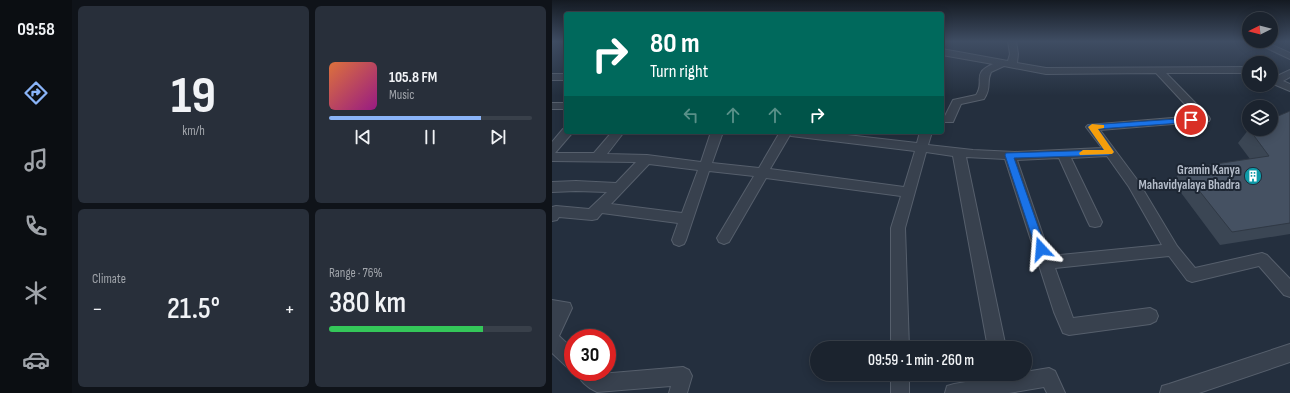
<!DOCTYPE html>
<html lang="en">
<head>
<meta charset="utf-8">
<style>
  body { margin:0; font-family:"Sofia Sans Condensed",sans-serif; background:#282f3a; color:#f1f3f6; height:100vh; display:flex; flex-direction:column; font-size:15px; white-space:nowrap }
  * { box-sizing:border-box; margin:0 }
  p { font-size:13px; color:#a0a4aa }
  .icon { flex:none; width:22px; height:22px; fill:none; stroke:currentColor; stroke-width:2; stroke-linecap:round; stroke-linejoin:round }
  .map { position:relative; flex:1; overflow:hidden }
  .drawer { display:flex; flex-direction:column; gap:6px; padding:6px; background:#0f1319; width:480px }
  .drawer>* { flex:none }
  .guide { position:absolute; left:12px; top:12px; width:380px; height:122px; border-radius:4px; box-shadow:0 2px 10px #0003,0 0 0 1px #39404a; background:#00695c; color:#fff; overflow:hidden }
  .needle { width:26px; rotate:264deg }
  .buttons { position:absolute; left:690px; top:12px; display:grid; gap:8px }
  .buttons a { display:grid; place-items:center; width:36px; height:36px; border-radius:50%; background:#1b232e; box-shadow:0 2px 10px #0003,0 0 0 1px #39404a; font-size:20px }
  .speed { position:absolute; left:12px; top:329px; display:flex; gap:8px; font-size:20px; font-weight:700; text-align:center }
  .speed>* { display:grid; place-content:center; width:52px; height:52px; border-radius:50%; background:#1b232e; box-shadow:0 2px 10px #0003,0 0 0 1px #39404a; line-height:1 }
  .speed .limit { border:6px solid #d22; background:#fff; color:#111 }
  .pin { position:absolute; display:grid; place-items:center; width:34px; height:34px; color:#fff; margin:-17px; border:2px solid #fff; border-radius:50%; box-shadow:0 1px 4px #0007 }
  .me { position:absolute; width:44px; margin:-22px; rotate:341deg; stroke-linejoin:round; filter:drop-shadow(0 0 3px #0008) }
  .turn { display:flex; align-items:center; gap:14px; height:84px; padding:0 20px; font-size:18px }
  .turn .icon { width:52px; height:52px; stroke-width:2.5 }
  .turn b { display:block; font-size:28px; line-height:34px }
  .lanes { display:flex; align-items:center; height:38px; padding:0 20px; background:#0003; justify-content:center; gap:20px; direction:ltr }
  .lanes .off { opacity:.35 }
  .big { font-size:30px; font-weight:600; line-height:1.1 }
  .drawer .card { flex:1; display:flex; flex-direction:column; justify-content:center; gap:6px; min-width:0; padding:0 14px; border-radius:6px; background:#282f3a }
  .drawer .dial { align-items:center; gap:0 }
  .dial b { font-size:52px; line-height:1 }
  .song { display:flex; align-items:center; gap:12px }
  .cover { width:48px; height:48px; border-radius:6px; background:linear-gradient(135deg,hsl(20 70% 55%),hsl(310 70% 35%)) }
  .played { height:4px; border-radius:2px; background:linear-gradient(90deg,#8ab4f8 75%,#39404a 75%) }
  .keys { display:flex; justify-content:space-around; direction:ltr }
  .heat { display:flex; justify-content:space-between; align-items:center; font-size:22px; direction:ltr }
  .charge { height:6px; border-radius:3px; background:linear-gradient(90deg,#34c759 76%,#39404a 0) }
  .drawer .tiles { flex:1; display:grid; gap:6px; grid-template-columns:repeat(2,1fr) }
  .trip { position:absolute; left:258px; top:341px; width:222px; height:40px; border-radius:20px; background:#1b232e; box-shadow:0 2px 10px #0003,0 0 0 1px #39404a; font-weight:600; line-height:40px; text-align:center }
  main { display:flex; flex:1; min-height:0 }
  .tabs { display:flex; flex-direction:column; width:72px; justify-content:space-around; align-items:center; background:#0b0e12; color:#a0a4aa }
  .tabs .icon { width:28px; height:28px }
  .tabs .active { color:#8ab4f8 }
  .tabs b { font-size:18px; color:#f1f3f6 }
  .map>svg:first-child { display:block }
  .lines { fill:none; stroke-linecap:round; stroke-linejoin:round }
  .street-casing { stroke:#565f6c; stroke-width:2 }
  .street { fill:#38414e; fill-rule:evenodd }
  .wall { fill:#3b4654 }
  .building { fill:#455162; stroke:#303945 }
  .route { fill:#1a73e8; stroke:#114b97 }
  .slow { fill:#f59e0b }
  .labels { text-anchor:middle; stroke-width:4; stroke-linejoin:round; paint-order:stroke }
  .poi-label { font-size:13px; font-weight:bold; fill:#b4bcc9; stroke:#1d2633; text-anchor:end }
</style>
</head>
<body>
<main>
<nav class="tabs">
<b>09:58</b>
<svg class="icon active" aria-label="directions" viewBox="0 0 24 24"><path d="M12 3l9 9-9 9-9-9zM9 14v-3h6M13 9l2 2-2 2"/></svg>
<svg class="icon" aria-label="music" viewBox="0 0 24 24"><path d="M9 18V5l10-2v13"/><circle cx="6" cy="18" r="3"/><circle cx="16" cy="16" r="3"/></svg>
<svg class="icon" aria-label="phone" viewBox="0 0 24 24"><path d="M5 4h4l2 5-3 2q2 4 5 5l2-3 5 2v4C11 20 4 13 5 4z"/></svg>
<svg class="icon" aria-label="climate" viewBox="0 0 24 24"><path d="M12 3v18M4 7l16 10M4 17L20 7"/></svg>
<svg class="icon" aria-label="car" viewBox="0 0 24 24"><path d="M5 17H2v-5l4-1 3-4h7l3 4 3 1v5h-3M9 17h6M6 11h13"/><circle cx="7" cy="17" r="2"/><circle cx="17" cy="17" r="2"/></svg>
</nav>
<section class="drawer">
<div class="tiles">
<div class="card dial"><b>19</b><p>km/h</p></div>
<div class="card">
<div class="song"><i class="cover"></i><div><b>105.8 FM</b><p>Music</p></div></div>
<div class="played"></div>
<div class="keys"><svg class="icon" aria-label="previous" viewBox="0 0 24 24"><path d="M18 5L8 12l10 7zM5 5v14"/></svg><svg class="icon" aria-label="pause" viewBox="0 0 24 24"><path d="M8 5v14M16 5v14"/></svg><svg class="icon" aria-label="next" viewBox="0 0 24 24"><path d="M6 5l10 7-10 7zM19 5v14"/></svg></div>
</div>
<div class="card"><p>Climate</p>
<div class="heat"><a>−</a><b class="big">21.5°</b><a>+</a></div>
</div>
<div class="card"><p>Range · 76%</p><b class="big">380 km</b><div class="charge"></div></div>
</div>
</section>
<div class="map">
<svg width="738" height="393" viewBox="0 0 738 393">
  <rect width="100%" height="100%" fill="#242f3e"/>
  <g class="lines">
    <defs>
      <path id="street" d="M456,41H464L466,54L465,63L494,68L697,67V73H614L657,117L658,119L657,121L548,130L586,181L625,246L643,268L710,253L715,255L738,279V297L732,295L707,266L640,282L635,280L617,256L503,268L521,318L598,308L604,311L606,316L604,321L598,324L517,335L511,333L502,312L453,159L414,157L454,348H436L401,156L374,152L353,228L357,348H339V228L349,196L214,178L177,242L172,244L167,242L165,238L202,176L157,171L134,240L132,244L127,246L122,244L120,240L126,223L50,213L45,219L40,220L7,217L5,220L0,221V207L4,206L37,209L55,192L24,191L0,192V182L24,181L64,183L84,162L0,161V142L11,129H14V132H21L3,153H42L60,132H72L55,154L95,155L149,162L159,132H171L160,163L207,168L228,132H269L365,143L368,132H380L376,145L421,150L463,152L550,148L534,127L536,125L644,116L604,73L494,74L452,66L439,72C434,83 440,87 432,99L409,104L401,122H390V116H393L401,100L424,95C434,81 418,74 441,64L390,55V49L456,61L458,54ZM238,135L239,136L363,151L352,187L218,169ZM555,156L577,187L610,245L498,256L465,160L507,158L536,222L538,226L543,227L548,226L550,222L519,158ZM97,164L146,170L130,213L59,204Z
        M700,41H711L738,53V59Z
        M738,70V77L731,81L738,84V91L719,83V76L723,77Z
        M0,74H14V80H0Z
        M0,103H14V109H0Z
        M0,300L18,303L20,308L7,336L21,349V370L15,367L0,353Z
        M738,344V362L647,393H608L610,386L617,384Z
        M131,367L137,370L140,376L135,393H117L119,386L45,392C36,388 28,381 24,372H46L48,374Z
        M497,368L503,371L513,393H495L492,387L457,393H393L395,386L402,384L460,374H473V372Z
        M339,374H357V393H339Z"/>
    </defs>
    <use href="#street" class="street-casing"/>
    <use href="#street" class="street"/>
  </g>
  <path class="wall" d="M738,111V234L668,245L621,182L630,169L698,159L686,143L697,129Z"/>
  <path class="building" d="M738,111V223L680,232L630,169L717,156L697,129H719V119Z"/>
  <linearGradient id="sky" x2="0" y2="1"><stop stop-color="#141a22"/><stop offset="0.43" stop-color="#3f4d63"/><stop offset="1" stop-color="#3f4d63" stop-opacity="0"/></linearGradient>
  <rect width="738" height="96" fill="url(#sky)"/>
  <path class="route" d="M639,118H642V122L546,129L562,152L557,155L462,158L494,249L492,252L489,253L485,252L453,155L454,153L552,150L536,127L537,125Z"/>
  <path class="slow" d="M540,124L552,125V128L546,129L562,152L560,154L528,155L527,153L531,150H552L536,127Z"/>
  <defs>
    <symbol id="building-disc" viewBox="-11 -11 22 22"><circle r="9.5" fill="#0f9aa8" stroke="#1d2633"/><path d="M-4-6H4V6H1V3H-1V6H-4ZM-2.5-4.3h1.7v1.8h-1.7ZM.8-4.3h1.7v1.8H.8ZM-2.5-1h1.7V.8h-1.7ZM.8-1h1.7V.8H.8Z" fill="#fff"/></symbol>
  </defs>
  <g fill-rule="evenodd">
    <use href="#building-disc" x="691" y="166" width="20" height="20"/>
  </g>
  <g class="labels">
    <g class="poi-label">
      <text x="688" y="174">Gramin Kanya<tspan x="688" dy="15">Mahavidyalaya Bhadra</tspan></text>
    </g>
  </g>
</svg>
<div class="buttons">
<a><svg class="needle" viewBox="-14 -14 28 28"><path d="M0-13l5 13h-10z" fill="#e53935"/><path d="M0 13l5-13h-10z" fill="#a0a4aa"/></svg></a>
<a><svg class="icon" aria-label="sound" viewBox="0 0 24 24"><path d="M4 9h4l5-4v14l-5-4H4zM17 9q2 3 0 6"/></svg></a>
<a><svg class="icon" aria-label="layers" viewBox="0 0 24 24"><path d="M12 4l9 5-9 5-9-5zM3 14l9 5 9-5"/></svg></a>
</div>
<div class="speed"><div class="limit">30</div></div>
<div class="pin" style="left:639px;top:120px;background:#d93025"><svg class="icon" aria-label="arrive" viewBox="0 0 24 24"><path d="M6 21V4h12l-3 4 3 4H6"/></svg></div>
<svg class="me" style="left:489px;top:249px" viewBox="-20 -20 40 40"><path d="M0-17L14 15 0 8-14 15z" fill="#1a73e8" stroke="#fff" stroke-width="4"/></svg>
<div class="trip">09:59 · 1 min · 260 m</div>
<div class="guide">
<div class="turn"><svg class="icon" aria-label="right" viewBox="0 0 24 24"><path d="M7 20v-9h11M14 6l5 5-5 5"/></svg><div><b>80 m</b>Turn right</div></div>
<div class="lanes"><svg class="icon off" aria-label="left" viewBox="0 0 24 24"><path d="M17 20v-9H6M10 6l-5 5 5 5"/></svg><svg class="icon off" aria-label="ahead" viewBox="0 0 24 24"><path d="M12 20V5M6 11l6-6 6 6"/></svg><svg class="icon off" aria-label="ahead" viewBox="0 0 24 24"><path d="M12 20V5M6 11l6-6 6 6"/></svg><svg class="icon" aria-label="right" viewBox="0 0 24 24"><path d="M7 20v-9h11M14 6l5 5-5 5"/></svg></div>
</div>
</div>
</main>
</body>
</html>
